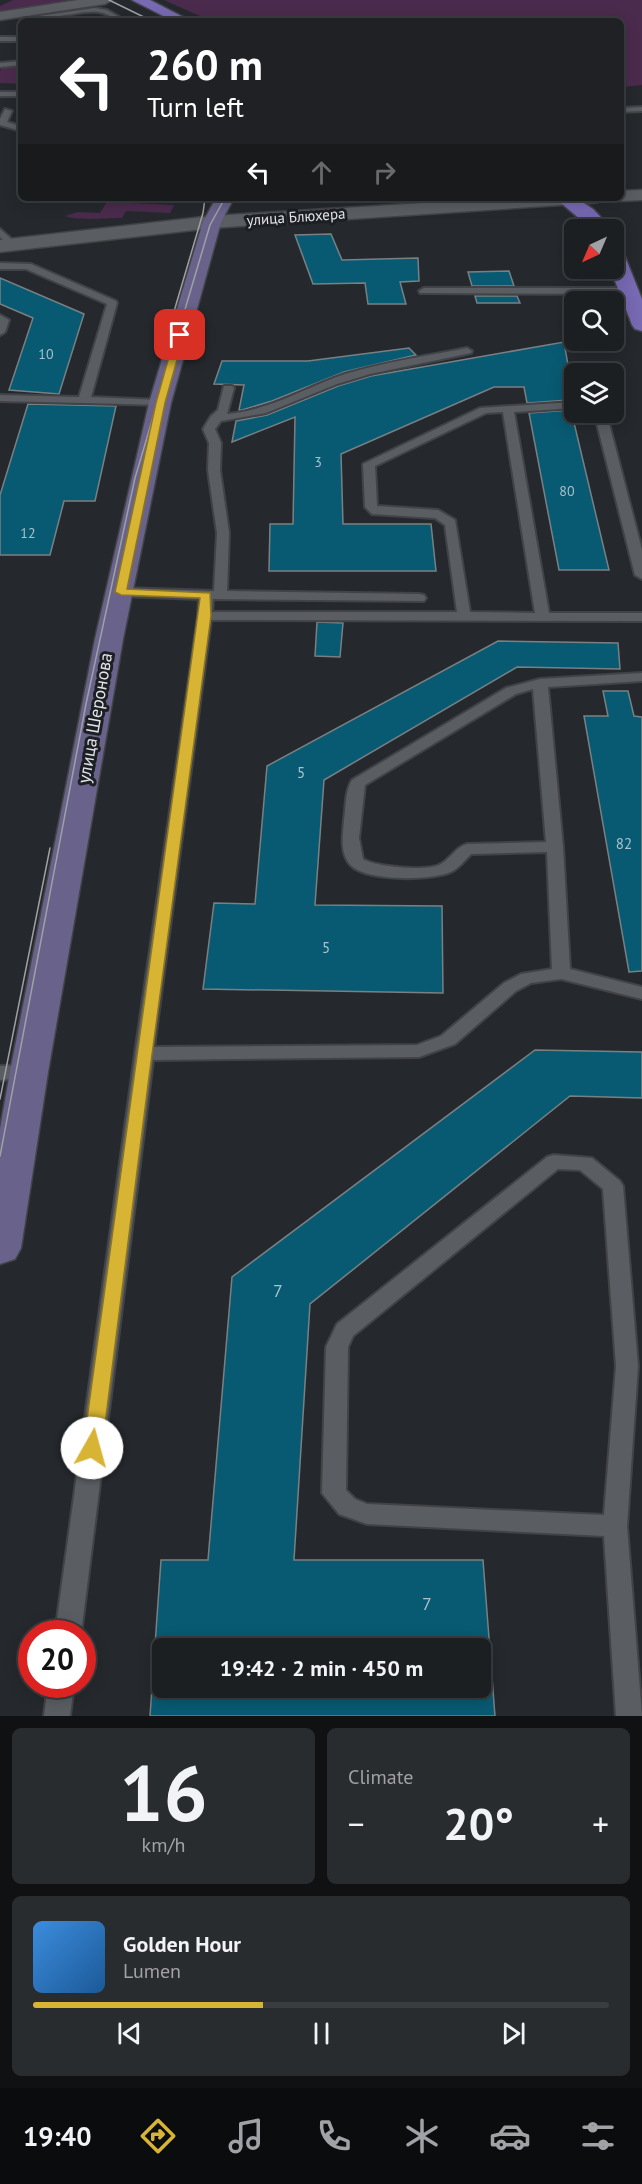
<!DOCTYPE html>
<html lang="en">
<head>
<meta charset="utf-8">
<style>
  body { margin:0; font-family:"PT Sans",sans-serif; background:#292c2f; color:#f1f3f6; height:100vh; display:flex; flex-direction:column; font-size:22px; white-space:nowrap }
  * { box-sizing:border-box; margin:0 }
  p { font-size:20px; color:#a0a2a5 }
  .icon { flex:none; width:33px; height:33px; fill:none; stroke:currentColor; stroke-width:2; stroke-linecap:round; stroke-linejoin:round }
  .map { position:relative; height:1716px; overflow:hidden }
  .side { display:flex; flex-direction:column; gap:12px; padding:12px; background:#0f1113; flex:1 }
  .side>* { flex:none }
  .top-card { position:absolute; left:18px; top:18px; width:606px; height:183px; border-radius:9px; box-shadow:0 3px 15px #0003,0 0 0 2px #3a3d40; background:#202124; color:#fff; overflow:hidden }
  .needle { width:39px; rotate:224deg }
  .tools { position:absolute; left:564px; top:219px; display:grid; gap:12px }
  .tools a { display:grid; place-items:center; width:60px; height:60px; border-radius:9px; background:#1c1f22; box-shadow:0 3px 15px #0003,0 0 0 2px #3a3d40; font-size:30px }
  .speed { position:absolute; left:18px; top:1620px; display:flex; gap:12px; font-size:30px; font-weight:700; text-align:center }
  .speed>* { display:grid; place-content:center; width:78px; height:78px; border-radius:50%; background:#1c1f22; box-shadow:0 3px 15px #0003,0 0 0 2px #3a3d40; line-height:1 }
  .speed .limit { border:9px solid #d22; background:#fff; color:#111 }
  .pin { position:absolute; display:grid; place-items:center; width:51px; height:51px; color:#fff; margin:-26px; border-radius:12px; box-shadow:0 3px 9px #0006 }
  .me { position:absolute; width:66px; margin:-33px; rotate:7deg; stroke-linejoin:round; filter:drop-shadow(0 0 4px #0008) }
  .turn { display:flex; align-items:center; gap:21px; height:126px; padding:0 30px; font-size:27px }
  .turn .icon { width:78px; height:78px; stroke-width:2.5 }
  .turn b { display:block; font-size:42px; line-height:51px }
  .lanes { display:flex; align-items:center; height:57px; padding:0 30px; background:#0003; justify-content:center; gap:30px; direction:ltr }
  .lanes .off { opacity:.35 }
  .big { font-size:45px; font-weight:700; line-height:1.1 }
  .side .tile { flex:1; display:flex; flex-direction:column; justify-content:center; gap:9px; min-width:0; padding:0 21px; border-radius:9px; background:#292c2f }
  .side .dial { align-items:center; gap:0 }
  .dial b { font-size:78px; line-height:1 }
  .song { display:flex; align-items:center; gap:18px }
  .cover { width:72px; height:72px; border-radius:9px; background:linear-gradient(135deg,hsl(210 70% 55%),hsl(210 70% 35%)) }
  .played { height:6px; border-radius:3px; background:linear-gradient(90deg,#d8b434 40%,#3a3d40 40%) }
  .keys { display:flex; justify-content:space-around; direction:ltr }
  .heat { display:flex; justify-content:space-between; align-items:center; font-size:33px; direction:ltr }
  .side .tiles { flex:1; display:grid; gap:12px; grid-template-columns:1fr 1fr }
  .tile:last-child { grid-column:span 2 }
  .trip { position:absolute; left:152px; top:1638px; width:339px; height:60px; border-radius:9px; background:#1c1f22; box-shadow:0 3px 15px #0003,0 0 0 2px #3a3d40; font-weight:700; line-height:60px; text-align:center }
  .menu { display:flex; height:96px; justify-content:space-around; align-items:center; background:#0b0c0e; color:#a0a2a5 }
  .menu .icon { width:42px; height:42px }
  .menu .selected { color:#d8b434 }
  .menu b { font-size:27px; color:#f1f3f6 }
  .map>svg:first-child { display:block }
  .green { fill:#4b2b4d }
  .building { fill:#085a72; stroke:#798083; stroke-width:1.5; fill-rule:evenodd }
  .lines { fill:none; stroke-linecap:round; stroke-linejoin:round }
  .service-casing { stroke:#414347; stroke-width:4 }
  .minor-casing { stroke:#414347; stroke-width:3 }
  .tertiary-casing { stroke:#414347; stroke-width:3 }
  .secondary-casing { stroke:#414347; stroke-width:3 }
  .primary-casing { stroke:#414347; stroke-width:3 }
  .service { fill:#5a5e63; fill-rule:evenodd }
  .minor { fill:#5a5e63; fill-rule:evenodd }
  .tertiary { fill:#5a5e63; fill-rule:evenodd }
  .secondary { fill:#69638b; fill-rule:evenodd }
  .primary { fill:#7769b2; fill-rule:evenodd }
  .tram { stroke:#9ea1a4; stroke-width:1.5 }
  .route { fill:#d8b434; stroke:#8c7522; stroke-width:1.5 }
  .labels { text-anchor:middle; stroke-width:6; stroke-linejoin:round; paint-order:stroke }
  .far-number-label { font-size:14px; fill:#abc1c9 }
  .far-street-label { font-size:15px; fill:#e1e3e6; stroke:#1c1f23 }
  .number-label { font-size:15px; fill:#abc1c9 }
  .street-label { font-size:18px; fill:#e1e3e6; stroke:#1c1f23 }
  .near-number-label { font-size:18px; fill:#abc1c9 }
</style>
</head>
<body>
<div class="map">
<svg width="642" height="1716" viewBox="0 0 642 1716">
  <rect width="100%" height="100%" fill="#25292d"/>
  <path class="green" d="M13,0H88L0,14V6Z
    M164,0H642V85L621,87V21H211Z
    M9,66H21V84L0,83V71L3,67Z
    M107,202L174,205L170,213L126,211L122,218C105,218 78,221 65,216L78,212L100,213Z"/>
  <path class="building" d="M331,234L342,260L418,258L419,281L400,282L406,304H368L365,283L313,284L295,235Z
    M509,271L514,286H472L468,272Z
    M0,278L84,314L59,394L9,390L33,318L0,304Z
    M475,296H517L520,303H477Z
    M564,342L572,388H566L569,400L527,403L524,387H494L341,454L343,524H431L436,571H269L270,524H293L295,417L232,442L236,421L267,415L338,386L371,376Z
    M409,348L416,355L344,372L272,401L242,410H239L244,385L214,384L222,361H308Z
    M28,404L116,406L95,501H64L50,555H0V495Z
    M571,410L609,570H559L529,413Z
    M317,622L343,623L340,657L315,656Z
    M498,641L618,643L620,669L517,667L324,780L315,905L442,906L443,993L203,989L214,903L255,904L267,766Z
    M603,691H628L634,716L642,717V971L629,972L584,716H608Z
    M535,1050L642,1052V1098L570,1096L310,1304L294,1560H483L495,1716H150L161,1560H208L232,1277ZM162,1648H480V1688H162Z"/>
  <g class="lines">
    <defs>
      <path id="service" d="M95,8L107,10L126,21C116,21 112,16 103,13C90,9 71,15 57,16L96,21H63L32,17Z
        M0,37H21V41H0Z
        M21,61V65L0,67V63Z
        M0,92H21V96H0Z
        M642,107V111L621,112V108Z
        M5,109L12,111L7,122L21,126V131L0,125V119Z
        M443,198H454L466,206L458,208Z
        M0,229L17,244V248H11L0,237Z
        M0,263L31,264L116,301L117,303L91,397L160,400L164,401V405L0,401V395L79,397L107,304L26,269H0Z
        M424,288H628L633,291L628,294L420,293L419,291Z
        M0,315L9,320L5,332L0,335Z
        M467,348L472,351L471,353L370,374L337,384L266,413L221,421L215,429L221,443L220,470L229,533L227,591L419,594L424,595L426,598L424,601L213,599L212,612H457L445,525L435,518L372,514L365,507L363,464L480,408L574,402V408L514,412L549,613H642V621L211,620L154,1047L417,1045L441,1036L504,983L521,974L552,969L547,852L471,854C465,860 458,869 451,872C431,881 360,882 348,862C340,850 343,834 344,820C346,807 345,791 352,780L506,688L540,679L642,673V681L548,687L563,847L570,969L642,987V999L561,979L531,983L516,991L455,1044L419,1057L153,1060L81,1634H55L135,1054L198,616L199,599L121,596L114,592L121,588L214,591L217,533L208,470L209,443L203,429L211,416L218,410L224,386H232L234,388L227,414C269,411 306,387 345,374C385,362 426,356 467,348ZM503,412L535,613L470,612L455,520L438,510L377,506L375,466L486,413ZM533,689L546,842L467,844C456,847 451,858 441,864C429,872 375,867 363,859L359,838L365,785L516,694Z
        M594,412H606L642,550V579L635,575Z
        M29,1065L36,1067L38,1072L36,1077L0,1080V1066Z
        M554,1155L592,1158L620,1181L623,1186L638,1366L627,1526L642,1716H616L604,1536L367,1524L339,1514L322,1493L326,1347L337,1324L547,1157ZM558,1169L580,1170L603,1189L616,1366L604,1515L367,1504L355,1499L346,1490L348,1347L353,1336Z
        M48,1684H74L70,1716H44Z"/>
      <path id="minor" d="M642,190V200L621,201L613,198H621V191Z
        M506,198H601L598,202L592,203L212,228L0,252V240L212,216Z"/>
      <path id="tertiary" d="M78,0H112L105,4L0,20V12Z"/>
      <path id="secondary" d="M216,198H234L221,222L171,403L123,639L48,1072L21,1248L15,1259L0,1264V1129L10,1072L95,639L149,403L203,222Z"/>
      <path id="primary" d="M132,0H150L191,21H173Z
        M555,198H576L593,209L613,230H593Z
        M614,248L621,250L624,254L642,299V331L635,329L632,325L610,268H614Z"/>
    </defs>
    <use href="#service" class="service-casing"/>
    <use href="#minor" class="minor-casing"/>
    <use href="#tertiary" class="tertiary-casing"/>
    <use href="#secondary" class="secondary-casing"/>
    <use href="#primary" class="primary-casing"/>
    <use href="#service" class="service"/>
    <use href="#minor" class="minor"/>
    <use href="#tertiary" class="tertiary"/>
    <use href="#secondary" class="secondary"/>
    <use href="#primary" class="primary"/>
    <path class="tram" d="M109,0L152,21
      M170,325L203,213L205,198
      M0,1099L50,848
      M0,1156L86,704L135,478L210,225L225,198"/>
  </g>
  <path class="route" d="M180,332L184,335L165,403L127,589L210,593L211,616L149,1077L102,1448L99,1454L92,1456L85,1454L83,1448L200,598L121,595L115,592L156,403L175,335Z"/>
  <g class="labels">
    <g class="far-number-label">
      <text x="46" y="359">10</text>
      <text x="318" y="467">3</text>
      <text x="567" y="496">80</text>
      <text x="28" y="538">12</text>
    </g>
    <g class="far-street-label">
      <text transform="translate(296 217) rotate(-4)" y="5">улица Блюхера</text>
    </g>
    <g class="number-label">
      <text x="301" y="778">5</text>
      <text x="624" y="849">82</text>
      <text x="326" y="953">5</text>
    </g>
    <g class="street-label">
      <text transform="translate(95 718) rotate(-80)" y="6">улица Шеронова</text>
    </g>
    <g class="near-number-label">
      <text x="278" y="1297">7</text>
      <text x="427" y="1610">7</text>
    </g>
  </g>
</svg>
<div class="tools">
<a><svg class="needle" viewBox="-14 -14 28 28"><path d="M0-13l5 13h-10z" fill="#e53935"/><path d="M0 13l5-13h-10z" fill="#a0a2a5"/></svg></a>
<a><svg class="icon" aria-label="search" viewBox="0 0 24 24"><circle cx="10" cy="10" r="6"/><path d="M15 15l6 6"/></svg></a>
<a><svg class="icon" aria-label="layers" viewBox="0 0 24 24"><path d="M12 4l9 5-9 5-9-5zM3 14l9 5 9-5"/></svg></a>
</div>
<div class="speed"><div class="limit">20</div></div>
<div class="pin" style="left:180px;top:335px;background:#d93025"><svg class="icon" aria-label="arrive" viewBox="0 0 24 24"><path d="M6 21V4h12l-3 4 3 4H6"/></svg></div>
<svg class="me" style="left:92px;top:1448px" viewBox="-20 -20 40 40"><circle r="19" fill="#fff"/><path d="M0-13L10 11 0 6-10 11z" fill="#d8b434"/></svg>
<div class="trip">19:42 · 2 min · 450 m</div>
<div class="top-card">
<div class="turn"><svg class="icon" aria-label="left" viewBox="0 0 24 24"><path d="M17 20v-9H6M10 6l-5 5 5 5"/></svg><div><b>260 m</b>Turn left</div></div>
<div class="lanes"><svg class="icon" aria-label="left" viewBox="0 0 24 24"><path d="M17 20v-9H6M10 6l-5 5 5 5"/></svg><svg class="icon off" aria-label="ahead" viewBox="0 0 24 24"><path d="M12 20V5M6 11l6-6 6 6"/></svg><svg class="icon off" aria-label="right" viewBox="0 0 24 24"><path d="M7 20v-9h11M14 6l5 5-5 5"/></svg></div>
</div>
</div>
<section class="side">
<div class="tiles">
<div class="tile dial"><b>16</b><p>km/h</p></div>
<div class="tile"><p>Climate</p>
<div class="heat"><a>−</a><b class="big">20°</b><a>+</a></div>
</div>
<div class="tile">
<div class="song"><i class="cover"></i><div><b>Golden Hour</b><p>Lumen</p></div></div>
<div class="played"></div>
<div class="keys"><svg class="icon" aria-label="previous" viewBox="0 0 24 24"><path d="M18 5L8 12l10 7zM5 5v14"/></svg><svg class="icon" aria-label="pause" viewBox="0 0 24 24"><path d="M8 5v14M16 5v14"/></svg><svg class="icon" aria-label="next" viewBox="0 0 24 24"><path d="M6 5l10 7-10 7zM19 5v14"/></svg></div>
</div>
</div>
</section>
<nav class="menu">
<b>19:40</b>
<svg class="icon selected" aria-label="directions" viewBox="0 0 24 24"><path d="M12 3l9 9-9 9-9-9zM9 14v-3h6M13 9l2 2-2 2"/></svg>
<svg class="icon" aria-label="music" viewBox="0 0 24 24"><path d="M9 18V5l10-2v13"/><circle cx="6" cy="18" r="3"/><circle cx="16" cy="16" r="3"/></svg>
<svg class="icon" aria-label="phone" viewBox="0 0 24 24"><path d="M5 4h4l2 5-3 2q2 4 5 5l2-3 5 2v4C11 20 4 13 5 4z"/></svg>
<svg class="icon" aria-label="climate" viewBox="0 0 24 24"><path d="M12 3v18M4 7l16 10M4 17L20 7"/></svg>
<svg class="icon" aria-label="car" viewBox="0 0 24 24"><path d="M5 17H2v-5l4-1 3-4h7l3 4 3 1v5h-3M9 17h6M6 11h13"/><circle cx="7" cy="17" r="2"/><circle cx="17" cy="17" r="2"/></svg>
<svg class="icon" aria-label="filters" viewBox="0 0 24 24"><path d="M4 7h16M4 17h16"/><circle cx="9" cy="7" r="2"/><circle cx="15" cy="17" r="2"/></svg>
</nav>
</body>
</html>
